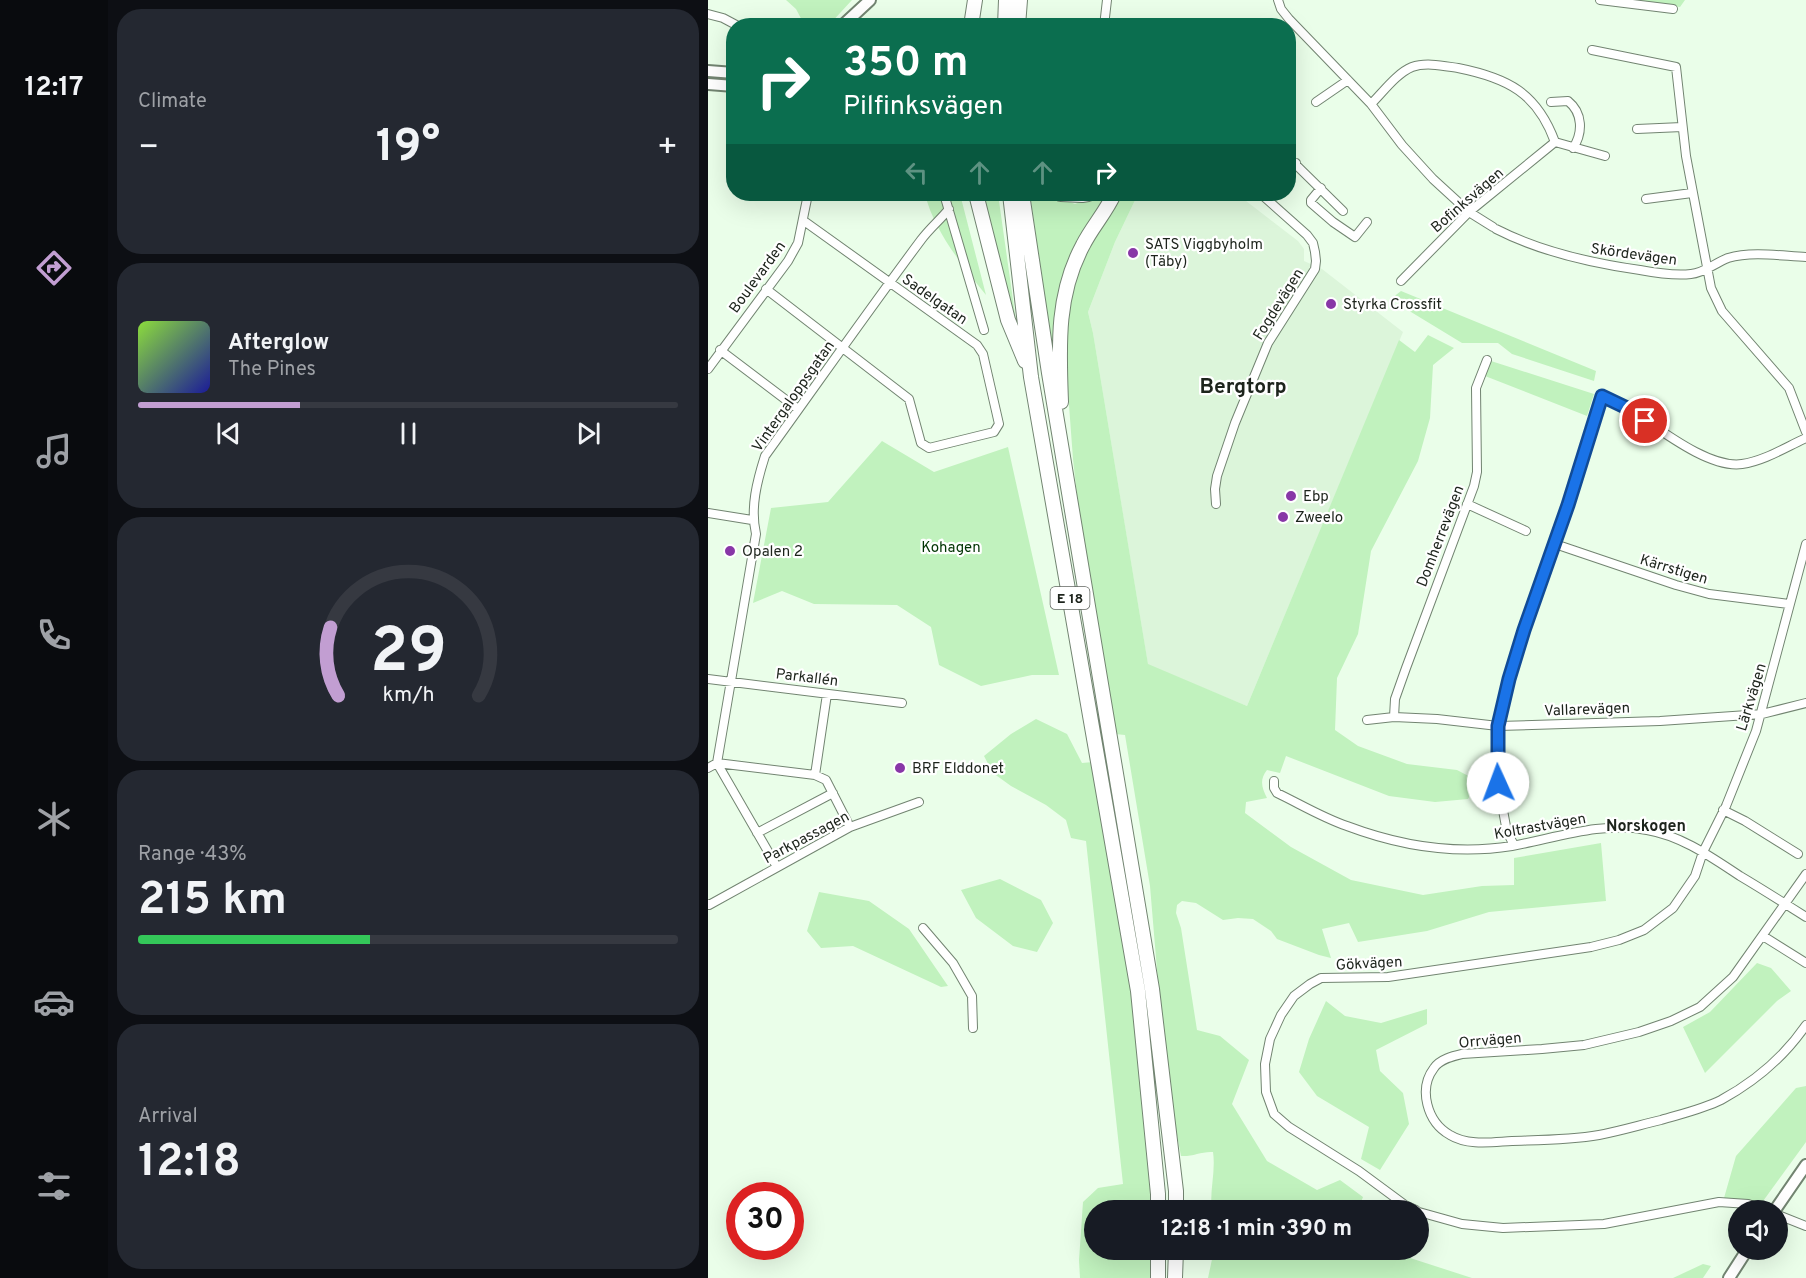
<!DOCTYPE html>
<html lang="en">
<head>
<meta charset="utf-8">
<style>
  body { margin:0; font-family:Overpass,sans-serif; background:#242831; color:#f1f3f6; height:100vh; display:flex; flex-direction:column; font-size:22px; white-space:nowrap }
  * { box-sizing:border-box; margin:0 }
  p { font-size:20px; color:#9ea1a6 }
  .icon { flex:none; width:33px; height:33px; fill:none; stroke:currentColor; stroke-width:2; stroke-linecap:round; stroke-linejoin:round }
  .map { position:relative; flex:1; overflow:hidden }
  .panel { display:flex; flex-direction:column; gap:9px; padding:9px; background:#0d0f14; width:600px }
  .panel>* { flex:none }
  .hud { position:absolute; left:18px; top:18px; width:570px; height:183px; border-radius:24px; box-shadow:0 6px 24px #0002; background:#0b6e4f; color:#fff; overflow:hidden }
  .controls { position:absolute; left:1020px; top:1200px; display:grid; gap:12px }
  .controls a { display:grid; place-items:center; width:60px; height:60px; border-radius:50%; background:#171b24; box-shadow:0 6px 24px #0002; font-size:30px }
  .speed { position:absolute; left:18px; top:1182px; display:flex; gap:12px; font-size:30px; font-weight:700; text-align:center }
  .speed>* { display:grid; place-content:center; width:78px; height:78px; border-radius:50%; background:#171b24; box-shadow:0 6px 24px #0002; line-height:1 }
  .speed .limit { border:9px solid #d22; background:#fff; color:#111 }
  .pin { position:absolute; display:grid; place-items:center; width:51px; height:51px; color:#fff; margin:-26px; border:3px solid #fff; border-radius:50%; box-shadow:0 2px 6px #0007 }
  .me { position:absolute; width:66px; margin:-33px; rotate:358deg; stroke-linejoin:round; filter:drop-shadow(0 0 4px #0008) }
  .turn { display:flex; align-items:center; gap:21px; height:126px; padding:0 18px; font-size:27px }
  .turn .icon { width:78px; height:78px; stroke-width:2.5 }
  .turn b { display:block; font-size:42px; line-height:51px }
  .lanes { display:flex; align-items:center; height:57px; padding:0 18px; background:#0003; justify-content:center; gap:30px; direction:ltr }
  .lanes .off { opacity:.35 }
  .big { font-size:45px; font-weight:700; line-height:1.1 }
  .panel .widget { flex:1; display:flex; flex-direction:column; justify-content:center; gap:9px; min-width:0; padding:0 21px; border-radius:24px; background:#242831 }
  .panel .dial { align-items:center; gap:0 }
  .dial svg { height:156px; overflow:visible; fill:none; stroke:#363941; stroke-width:7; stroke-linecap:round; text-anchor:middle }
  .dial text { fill:#f1f3f6; stroke:none }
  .song { display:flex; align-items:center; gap:18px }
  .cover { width:72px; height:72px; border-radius:9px; background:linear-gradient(135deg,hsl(90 70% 55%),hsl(240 70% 35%)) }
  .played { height:6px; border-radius:3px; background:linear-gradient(90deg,#c29ed2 30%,#363941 30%) }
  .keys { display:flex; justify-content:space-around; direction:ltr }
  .heat { display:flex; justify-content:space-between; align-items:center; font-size:33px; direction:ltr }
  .charge { height:9px; border-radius:4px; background:linear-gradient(90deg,#34c759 43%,#363941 0) }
  .trip { position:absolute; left:376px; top:1200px; width:345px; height:60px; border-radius:30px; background:#171b24; box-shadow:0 6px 24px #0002; font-weight:700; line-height:60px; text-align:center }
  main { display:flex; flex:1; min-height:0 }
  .tab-bar { display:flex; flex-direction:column; width:108px; justify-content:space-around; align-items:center; background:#090b0e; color:#9ea1a6 }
  .tab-bar .icon { width:42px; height:42px }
  .tab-bar .on { color:#c29ed2 }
  .tab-bar b { font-size:27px; color:#f1f3f6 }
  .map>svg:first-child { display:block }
  .built { fill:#dcf5da }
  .green { fill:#c1f2be }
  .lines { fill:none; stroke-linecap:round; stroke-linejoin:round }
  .street-casing { stroke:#728471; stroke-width:10 }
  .secondary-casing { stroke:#728471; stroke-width:14 }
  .highway-casing { stroke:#728471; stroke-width:16 }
  .street { stroke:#fff; stroke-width:8 }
  .secondary { stroke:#fff; stroke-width:10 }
  .highway { stroke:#fff; stroke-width:14 }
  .route-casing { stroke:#114b97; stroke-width:15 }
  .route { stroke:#1a73e8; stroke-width:10 }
  .poi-dot { fill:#8837a7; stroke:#fff; stroke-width:2 }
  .labels { text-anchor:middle; stroke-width:4.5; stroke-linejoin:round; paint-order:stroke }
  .shield { fill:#fff; stroke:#616660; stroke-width:1.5 }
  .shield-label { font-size:14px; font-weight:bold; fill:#1d241c }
  .street-label { font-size:15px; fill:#1d241c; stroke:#fff }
  .poi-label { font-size:15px; fill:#1d241c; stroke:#fff; text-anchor:start }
  .park-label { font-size:15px; fill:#003402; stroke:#fff }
  .neighbourhood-label { font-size:16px; font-weight:bold; fill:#1d241c; stroke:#fff }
  .district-label { font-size:21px; font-weight:bold; fill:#1d241c; stroke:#fff }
</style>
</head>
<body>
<main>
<nav class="tab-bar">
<b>12:17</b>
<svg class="icon on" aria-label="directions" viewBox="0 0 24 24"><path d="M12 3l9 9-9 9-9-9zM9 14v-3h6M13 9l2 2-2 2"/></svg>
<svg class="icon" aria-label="music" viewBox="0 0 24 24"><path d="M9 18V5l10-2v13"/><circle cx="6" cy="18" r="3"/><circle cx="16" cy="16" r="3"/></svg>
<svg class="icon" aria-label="phone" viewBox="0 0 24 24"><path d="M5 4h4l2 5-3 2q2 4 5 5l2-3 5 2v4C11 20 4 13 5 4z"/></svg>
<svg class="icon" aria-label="climate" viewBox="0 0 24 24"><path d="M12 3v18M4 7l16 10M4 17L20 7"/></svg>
<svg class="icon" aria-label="car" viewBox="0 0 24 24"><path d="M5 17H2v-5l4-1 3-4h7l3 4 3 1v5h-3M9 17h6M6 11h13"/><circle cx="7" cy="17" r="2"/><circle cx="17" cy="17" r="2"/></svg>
<svg class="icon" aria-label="filters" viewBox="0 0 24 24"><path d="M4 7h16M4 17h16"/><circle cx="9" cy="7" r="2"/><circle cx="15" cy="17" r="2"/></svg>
</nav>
<section class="panel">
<div class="widget"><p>Climate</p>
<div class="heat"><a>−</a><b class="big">19°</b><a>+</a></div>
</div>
<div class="widget">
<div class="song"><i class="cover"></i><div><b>Afterglow</b><p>The Pines</p></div></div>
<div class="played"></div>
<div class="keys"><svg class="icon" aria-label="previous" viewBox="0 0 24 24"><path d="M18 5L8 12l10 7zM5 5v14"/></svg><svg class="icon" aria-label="pause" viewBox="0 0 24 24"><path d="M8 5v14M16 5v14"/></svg><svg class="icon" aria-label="next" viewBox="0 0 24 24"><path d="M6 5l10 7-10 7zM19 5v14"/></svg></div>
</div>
<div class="widget dial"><svg viewBox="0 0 100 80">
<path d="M14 69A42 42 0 1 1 86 69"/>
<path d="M14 69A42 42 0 0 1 10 34" stroke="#c29ed2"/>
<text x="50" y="56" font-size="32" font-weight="700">29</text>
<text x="50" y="72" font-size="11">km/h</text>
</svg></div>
<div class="widget"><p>Range · 43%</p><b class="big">215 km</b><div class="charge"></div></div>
<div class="widget"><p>Arrival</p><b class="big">12:18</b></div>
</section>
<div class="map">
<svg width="1098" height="1278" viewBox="0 0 1098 1278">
  <rect width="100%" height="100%" fill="#eafee9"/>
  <path class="built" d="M430,194H529L590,241L596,249V261L614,269L695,332L539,706L440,665L385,333L380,312L407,242Z"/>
  <path class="green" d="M78,0H144L121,25L97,26L88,9Z
    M918,0H977L972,7Z
    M217,194H252L278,295C254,265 226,231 217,194Z
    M275,194H290L309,328L291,274Z
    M322,194H340L367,204L393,194H399L370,239L355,277L346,347L344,348Z
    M414,194H430L407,242L380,312L385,333L440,664L539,706L691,340L707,352L720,335L746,348L725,365L722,418L710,461L663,551L650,634L629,678L627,730L650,746L699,764L749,770L770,781L760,799L727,802L681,796L578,756L572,773L559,770C551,780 554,788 559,798L538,802L537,813L583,847L643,880L715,895L774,886L806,885V858L893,843L898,901L781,912L719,931L650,942L641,923L614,929L623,958L611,955L569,939L563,931L545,919L530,918L515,920L488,903L474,901L469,905L468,913L473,928L489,1030L512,1036L541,1060L524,1104L559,1161L609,1190L632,1180L655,1197L650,1210H599L590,1208L589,1210H504C501,1192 508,1172 505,1152C494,1151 484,1157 473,1156L458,1077L442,886L417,735L407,734L371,514L365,459L357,351L361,310L368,279L383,244Z
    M693,291L888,371L886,381L804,354L790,343H754L703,312L684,298Z
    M783,361L886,394L879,416L777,376Z
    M174,441L226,472L300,447L351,675H324L273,686L231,665L223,627L189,605L106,604L74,591L45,603L63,508L120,502Z
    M328,719L359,734L374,763L385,762L427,1017L439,1130L443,1210H387V1250H443V1278H372L371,1260L375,1202L390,1188L415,1184L378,841L363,838L358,820L338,805L303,786L285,773L276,756L303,734Z
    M292,879L333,900L345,923L329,952L305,946L268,918L253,890Z
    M111,892L161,901L201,929L240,986L233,987L145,946L113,948L99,931Z
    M1049,963L1063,968L1083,991L1069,1001L997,1073L975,1027L1002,1012Z
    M618,1001L637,1016L673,1023L719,1009V1024L668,1050L672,1071L695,1093L701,1124L672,1170L653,1159L661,1127L609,1096L591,1072L601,1039Z
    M1098,1086V1142L1050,1208L1016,1198L1028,1156L1088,1088Z
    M506,1250H683L696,1256L764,1278H500Z
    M995,1264L1003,1266L995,1278H965Z"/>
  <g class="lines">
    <defs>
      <path id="street" d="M570,0L573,9L581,19L663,104L694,145L725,179L761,212L785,227
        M892,0L965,9
        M0,14L15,18L30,26
        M396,26L399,0
        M884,50L968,67L978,156L1003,288L1014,311L1081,388L1098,432
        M608,102L640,80
        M843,102L860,101C875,113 875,133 865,148
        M663,104C675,92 689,73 704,67C718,62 736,66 750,68C800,78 829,93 847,142
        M929,129L974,127
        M847,142L897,156
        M580,157L635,211
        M580,173L588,163
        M613,188L603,200V203L625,222L647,237L659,222
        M236,194L276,330
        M938,199L984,193
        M788,229C833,252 882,263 932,270C948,273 966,276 983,274C996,273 1007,263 1020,258C1044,251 1074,256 1098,257
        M693,281L761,212L847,142
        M58,289L201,399L213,443L221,448L286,432L291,424L275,354L269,345L96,221
        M12,350L90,409
        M0,369L80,261L90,243L100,194
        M508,504L507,489L509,476L527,423L560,343L607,269L608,261L607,252L605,243L599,235L553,194
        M759,504L818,531
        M0,513L44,520
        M847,544L968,585L1001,594L1081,604
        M0,679L194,703
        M686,717L687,699L698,668L766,486L769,472L768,388L779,360
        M659,720L686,717L729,719L790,726L952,721L1054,714L1098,703
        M9,763L107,775L118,780L142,827
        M9,763L69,867
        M0,768L9,763L48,534C42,508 49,481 57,456C109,384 160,311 213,240C222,228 232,220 241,209
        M107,775L119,694
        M566,781V788L569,793C592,804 615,818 639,826C692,846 748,855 804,846C848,838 894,821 939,830C974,836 1003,857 1032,876C1054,889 1076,903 1098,917
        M1015,810L1037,821L1090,854
        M49,833L125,793
        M806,845L799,832L790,783V726L793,713L810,647L860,505L894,396C902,400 911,403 919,408C947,425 999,469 1034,464C1056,461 1078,447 1098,438
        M1098,874L1025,977L992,1007L963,1021L931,1032L876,1045L834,1049L754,1054C745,1056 732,1059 726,1068C710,1089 719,1122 742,1135C760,1146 784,1142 804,1141C833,1140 862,1140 891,1135C912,1131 932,1125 953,1120C973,1114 995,1109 1013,1100C1048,1081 1076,1057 1098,1025
        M0,904L1,905L142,827L211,802
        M215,928L245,963L264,996L265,1028
        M1055,936L1098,963
        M708,1210L697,1205L651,1171L581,1127L566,1114L558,1092L557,1064L562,1039L573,1015L586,996L602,984L613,978L680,977L883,947L911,940L936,930L965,908L987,876L995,852L1018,806L1048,731L1098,544
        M711,1212L754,1224L795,1228L896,1224L1011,1202L1040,1204L1057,1210
        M1070,1215L1098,1226"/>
      <path id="secondary" d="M134,26L162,0
        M0,71L26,73
        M0,84L26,86
        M1067,1210L1098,1165
        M1021,1278L1039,1250"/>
      <path id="highway" d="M263,26L267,0
        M297,26L298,0
        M310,26L312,0
        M268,194L300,320L317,361
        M302,194L323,377L430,991L450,1194V1210
        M314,194L341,373L444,989L468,1191V1210
        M353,194L374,195L380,194
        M353,402C351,347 348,295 375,245C384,227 398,212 406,194
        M450,1278V1250
        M467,1278L468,1250"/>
    </defs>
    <use href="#street" class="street-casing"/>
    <use href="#secondary" class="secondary-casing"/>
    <use href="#highway" class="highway-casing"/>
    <use href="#street" class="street"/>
    <use href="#secondary" class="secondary"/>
    <use href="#highway" class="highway"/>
  </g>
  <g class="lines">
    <defs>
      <path id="route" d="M790,783V726L801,679L816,630L860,505L894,396L917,407L937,421"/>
    </defs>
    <use href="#route" class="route-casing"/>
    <use href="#route" class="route"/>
  </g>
  <g class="poi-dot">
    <circle cx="425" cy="253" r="6"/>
    <circle cx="623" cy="304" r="6"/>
    <circle cx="583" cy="496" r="6"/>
    <circle cx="575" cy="517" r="6"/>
    <circle cx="22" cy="551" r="6"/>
    <circle cx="192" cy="768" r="6"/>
  </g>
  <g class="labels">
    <rect class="shield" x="342.5" y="587" width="39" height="22" rx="4.5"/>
    <g class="shield-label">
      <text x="362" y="603">E 18</text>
    </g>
    <g class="street-label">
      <text transform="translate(759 200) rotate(-41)" y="5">Bofinksvägen</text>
      <text transform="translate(926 254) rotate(8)" y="5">Skördevägen</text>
      <text transform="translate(49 277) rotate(-54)" y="5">Boulevarden</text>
      <text transform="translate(227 299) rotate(35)" y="5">Sadelgatan</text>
      <text transform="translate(570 304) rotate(-58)" y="5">Fogdevägen</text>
      <text transform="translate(85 396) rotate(-55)" y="5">Vintergaloppsgatan</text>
      <text transform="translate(732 536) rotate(-69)" y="5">Domherrevägen</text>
      <text transform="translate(966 569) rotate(17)" y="5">Kärrstigen</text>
      <text transform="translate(99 677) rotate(7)" y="5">Parkallén</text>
      <text transform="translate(1043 697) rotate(-73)" y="5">Lärkvägen</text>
      <text transform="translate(879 709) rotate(-2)" y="5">Vallarevägen</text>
      <text transform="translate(832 826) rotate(-10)" y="5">Koltrastvägen</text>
      <text transform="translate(98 837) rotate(-28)" y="5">Parkpassagen</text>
      <text transform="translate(661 963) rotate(-3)" y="5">Gökvägen</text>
      <text transform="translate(782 1040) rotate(-5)" y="5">Orrvägen</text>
    </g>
    <g class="poi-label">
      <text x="437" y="249">SATS Viggbyholm<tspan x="437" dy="17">(Täby)</tspan></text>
      <text x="635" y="309">Styrka Crossfit</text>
      <text x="595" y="501">Ebp</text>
      <text x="587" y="522">Zweelo</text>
      <text x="34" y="556">Opalen 2</text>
      <text x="204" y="773">BRF Elddonet</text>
    </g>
    <g class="park-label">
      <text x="243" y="552">Kohagen</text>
    </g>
    <g class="neighbourhood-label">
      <text x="938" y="831">Norskogen</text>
    </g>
    <g class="district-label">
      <text x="535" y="393">Bergtorp</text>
    </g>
  </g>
</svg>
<div class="controls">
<a><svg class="icon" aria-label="sound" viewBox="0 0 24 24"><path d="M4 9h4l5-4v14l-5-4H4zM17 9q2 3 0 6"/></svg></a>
</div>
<div class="speed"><div class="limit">30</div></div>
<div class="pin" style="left:937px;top:421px;background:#d93025"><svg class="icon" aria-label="arrive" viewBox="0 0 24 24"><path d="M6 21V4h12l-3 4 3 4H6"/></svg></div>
<svg class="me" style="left:790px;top:783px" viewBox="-20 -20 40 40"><circle r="19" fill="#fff"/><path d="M0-13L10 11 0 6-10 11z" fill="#1a73e8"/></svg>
<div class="trip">12:18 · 1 min · 390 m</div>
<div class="hud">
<div class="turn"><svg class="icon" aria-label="right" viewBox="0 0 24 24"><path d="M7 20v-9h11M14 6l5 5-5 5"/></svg><div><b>350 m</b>Pilfinksvägen</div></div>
<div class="lanes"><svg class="icon off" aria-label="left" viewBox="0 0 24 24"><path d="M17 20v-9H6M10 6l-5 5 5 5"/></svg><svg class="icon off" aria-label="ahead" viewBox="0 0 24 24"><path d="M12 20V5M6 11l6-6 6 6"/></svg><svg class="icon off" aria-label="ahead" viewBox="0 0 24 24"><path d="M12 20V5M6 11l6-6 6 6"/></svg><svg class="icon" aria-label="right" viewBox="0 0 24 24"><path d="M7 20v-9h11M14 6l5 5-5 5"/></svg></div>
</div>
</div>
</main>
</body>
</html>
